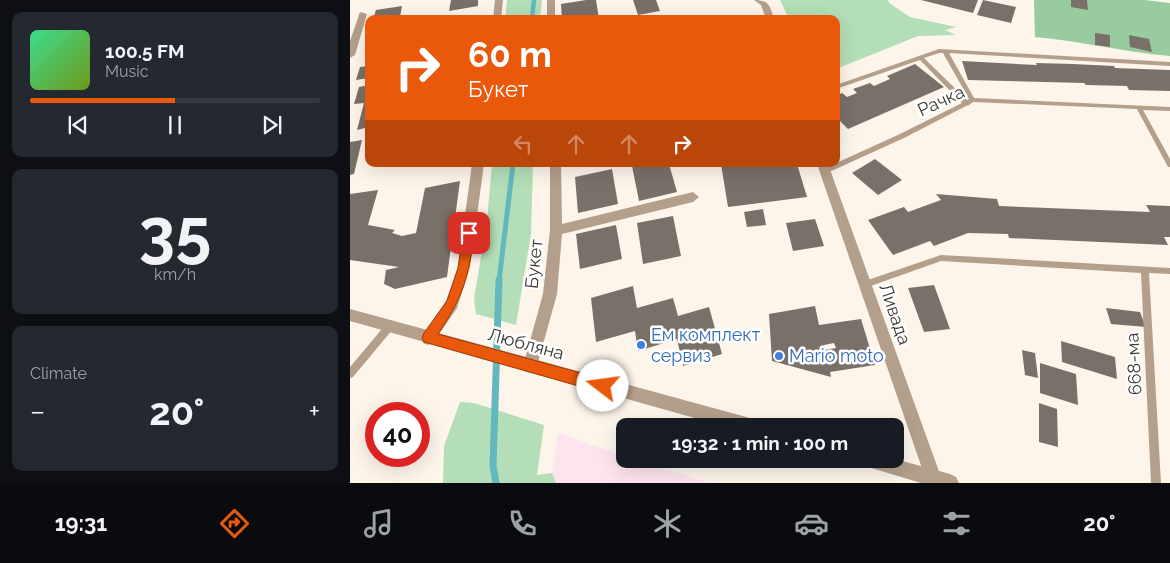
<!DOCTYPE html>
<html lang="en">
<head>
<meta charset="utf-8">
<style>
  body { margin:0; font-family:Raleway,sans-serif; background:#242831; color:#f1f3f6; height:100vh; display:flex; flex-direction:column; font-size:19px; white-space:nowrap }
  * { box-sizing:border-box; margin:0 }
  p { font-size:16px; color:#9ea1a6 }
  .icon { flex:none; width:28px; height:28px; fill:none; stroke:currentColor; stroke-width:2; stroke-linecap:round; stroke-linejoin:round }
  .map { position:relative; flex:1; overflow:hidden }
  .sheet { display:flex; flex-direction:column; gap:12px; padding:12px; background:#0d0f14; width:350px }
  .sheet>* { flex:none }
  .top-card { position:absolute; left:15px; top:15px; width:475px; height:152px; border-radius:10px; box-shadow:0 5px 20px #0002; background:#ea580c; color:#fff; overflow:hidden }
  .speed { position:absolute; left:15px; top:402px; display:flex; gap:10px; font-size:25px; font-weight:700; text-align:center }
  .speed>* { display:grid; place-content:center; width:65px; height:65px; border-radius:50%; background:#171b24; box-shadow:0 5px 20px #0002; line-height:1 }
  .speed .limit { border:8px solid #d22; background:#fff; color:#111 }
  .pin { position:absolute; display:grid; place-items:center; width:42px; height:42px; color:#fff; margin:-21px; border-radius:10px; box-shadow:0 2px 8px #0006 }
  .me { position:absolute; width:55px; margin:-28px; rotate:285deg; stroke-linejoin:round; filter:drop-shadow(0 0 4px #0008) }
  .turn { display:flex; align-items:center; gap:18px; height:105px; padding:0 20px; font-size:22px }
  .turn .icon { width:65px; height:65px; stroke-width:2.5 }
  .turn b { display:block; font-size:35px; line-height:42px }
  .lanes { display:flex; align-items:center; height:48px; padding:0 20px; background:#0003; justify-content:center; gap:25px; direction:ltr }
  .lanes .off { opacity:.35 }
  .big { font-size:38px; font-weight:700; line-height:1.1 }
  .sheet .card { flex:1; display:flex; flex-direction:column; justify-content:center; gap:8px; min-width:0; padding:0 18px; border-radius:10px; background:#242831 }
  .sheet .dial { align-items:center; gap:0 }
  .dial b { font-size:65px; line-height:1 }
  .song { display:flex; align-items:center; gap:15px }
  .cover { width:60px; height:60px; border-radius:8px; background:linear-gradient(135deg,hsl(150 70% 55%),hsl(80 70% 35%)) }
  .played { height:5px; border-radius:2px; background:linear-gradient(90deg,#ea580c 50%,#363941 50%) }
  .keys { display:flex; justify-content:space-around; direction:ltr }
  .heat { display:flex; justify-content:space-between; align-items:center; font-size:28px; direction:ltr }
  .trip { position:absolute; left:266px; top:418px; width:288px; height:50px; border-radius:10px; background:#171b24; box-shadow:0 5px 20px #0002; font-weight:700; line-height:50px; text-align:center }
  .dock { display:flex; height:80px; justify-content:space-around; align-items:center; background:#090b0e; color:#9ea1a6 }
  .dock .icon { width:35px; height:35px }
  .dock .active { color:#ea580c }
  .dock b { font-size:22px; color:#f1f3f6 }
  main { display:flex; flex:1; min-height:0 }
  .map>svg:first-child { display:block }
  .education { fill:#fde4ee }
  .green { fill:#b3deb7 }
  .forest { fill:#98cb9e }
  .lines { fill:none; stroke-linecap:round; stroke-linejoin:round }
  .stream-far2 { stroke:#63b8bd; stroke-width:4.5 }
  .stream-far1 { stroke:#63b8bd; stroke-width:5 }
  .stream { stroke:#63b8bd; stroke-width:7 }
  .building { fill:#797169; fill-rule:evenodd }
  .service { fill:#b39f8a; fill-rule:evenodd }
  .minor { fill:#b39f8a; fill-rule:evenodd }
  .tertiary { fill:#b39f8a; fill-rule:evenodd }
  .route { fill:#ea580c; stroke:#983908 }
  .shop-dot { fill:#3f7fe0; stroke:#fff; stroke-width:2 }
  .labels { text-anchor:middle; stroke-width:5; stroke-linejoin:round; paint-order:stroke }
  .street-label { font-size:18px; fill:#3b3834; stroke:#fff }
  .shop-label { font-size:18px; fill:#366cbe; stroke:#fff; text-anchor:start }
</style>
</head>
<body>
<main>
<section class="sheet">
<div class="card">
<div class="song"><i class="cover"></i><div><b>100.5 FM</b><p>Music</p></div></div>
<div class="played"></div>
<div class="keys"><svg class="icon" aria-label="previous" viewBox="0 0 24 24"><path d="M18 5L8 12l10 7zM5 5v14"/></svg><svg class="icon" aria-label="pause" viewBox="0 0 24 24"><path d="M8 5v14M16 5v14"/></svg><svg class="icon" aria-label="next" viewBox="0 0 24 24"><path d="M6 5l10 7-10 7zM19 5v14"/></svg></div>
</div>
<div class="card dial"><b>35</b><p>km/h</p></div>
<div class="card"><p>Climate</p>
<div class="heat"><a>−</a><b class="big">20°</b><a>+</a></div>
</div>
</section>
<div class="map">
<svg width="820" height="483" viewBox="0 0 820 483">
  <rect width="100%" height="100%" fill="#fdf4ea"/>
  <path class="education" d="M208,433L275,456V459H285L359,483H206L202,473Z"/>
  <path class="green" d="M157,0H192L190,19H155Z
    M430,0H538L539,3L560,17L606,27L595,30L606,35L568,36L486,69V19H439Z
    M142,164H183L181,234L166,325L126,314L124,299L137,221Z
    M110,402L124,403L194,425L187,475L202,473L206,483H93L94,446Z"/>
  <path class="forest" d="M684,0H794L820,3V56C774,52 730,41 685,37Z"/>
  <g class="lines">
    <path class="stream-far2" d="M182,19L184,0"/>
    <path class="stream-far1" d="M149,281L163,164"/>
    <path class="stream" d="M146,483L143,466L149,280"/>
  </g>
  <path class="building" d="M101,0H128V6L99,11Z
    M236,0H246L249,19H212L211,4Z
    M283,0H306L310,11L288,15Z
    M571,0H628L623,13Z
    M633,0L666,7L661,23L627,15Z
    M721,0H737L738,10L721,7Z
    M52,6L50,17L23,19L26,10Z
    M745,33L760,35V47L745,45Z
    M779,35L799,39L802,52L780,47Z
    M612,61L687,65L686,63L723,64L764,66L765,68L820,70V91L779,90L777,86L736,85L734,83L618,80Z
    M565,64L594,87L498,129L486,117V96L492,93L497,97L507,93L503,89L520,83L524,86L540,79L537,76Z
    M19,66V78L6,80L10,67Z
    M19,85V127L7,130L14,103L4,104L9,87Z
    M12,140L4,174L0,175V142Z
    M525,159L552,180L528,195L502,173Z
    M294,164H319L327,192L289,201L282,166Z
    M371,164H447L457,197L378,207Z
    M262,169L268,204L228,213L225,177Z
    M110,181L97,277L45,289L34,284L36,270L49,267L0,260V194L28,190L18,225L45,230L42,233L52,236L66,233L75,188Z
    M586,194L647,199L649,206L800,212L796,205L820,206V237H814L818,245L659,238L658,234L618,233L584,246L580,241L543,255L518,220L554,207L558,212L591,200Z
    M413,209L416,225L397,227L394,212Z
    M323,216L331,256L293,264L287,223Z
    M465,219L474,246L443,251L436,223Z
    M266,225L272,259L230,269L226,234Z
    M584,285L600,329L574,332L558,288Z
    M283,286L287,308L323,298L328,316L359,307L372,354L333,366L327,339L288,351L285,331L246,342L241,298Z
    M465,306L469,325L511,319L525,365L480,372L481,377L422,361L419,314ZM484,343L486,348L475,350L474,345Z
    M756,308L790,312L796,327L761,324Z
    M711,341L765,357L767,379L712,362Z
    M672,350L685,353L688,378L675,375Z
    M690,363L726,374L728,405L690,393Z
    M689,403L707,409L708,447L689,442Z"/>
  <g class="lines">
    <path class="service" d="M589,49L820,62V66L599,53L624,98L820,107V111L793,110L820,159V167H818L787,109L623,102L619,105L616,106L554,138L477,173H473L472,171L473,169L550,134L612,103L570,60L486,89V85ZM589,53H593L619,99L617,100L574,58Z
      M591,255L820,268V274L799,273L811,483H801L791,273L591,261L515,288L512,286L511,284L512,282Z
      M40,322L43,323L44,326L43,329L3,377L0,378V367L37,323Z"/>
    <path class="minor" d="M145,0H153L151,19H143Z
      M197,0H205V19H197Z
      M404,0C419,0 420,6 424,19H416L411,5Z
      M10,12L17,14L5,55L0,58V41Z
      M122,164H134L120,267L107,308L83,343L78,345L73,343L71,338L96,301L108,267Z
      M200,164H211L212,224L343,192L349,197L343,202L212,234L207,294L187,366L185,371L180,373L175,371L173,366L193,294L200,230Z
      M467,164H478L591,477L589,483H577L575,477Z"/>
    <path class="tertiary" d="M0,309L400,418L406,420L408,426H373L0,321Z
      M510,459H545L600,474L606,477L609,483H571L518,467L512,465Z"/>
  </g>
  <path class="route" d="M119,228L124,233C119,277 113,297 88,334L253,379L258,381L260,386L258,391L253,393L74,342L72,338L74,333L97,301L108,268L113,233Z"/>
  <g class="shop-dot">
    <circle cx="291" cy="345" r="5"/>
    <circle cx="429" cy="356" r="5"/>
  </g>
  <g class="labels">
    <g class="street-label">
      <text transform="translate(591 101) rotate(-25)" y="6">Рачка</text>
      <text transform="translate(184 264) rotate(-84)" y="6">Букет</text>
      <text transform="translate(545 314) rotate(71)" y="6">Ливада</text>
      <text transform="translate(176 344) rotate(15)" y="6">Любляна</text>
      <text transform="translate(784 364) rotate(-93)" y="6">668-ма</text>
    </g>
    <g class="shop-label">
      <text x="301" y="341">Ем комплект<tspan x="301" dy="21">сервиз</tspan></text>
      <text x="439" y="362">Mario moto</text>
    </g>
  </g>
</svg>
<div class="speed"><div class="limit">40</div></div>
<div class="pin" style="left:119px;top:233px;background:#d93025"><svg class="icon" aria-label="arrive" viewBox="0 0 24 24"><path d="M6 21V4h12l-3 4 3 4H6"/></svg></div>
<svg class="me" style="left:253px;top:386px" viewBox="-20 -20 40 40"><circle r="19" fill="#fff"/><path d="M0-13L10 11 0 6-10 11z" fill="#ea580c"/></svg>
<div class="trip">19:32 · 1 min · 100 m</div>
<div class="top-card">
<div class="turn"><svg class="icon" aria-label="right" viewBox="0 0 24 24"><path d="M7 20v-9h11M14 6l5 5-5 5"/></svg><div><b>60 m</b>Букет</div></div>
<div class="lanes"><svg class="icon off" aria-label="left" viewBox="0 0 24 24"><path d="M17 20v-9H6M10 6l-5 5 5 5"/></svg><svg class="icon off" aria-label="ahead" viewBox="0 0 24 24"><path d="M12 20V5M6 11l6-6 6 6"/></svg><svg class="icon off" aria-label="ahead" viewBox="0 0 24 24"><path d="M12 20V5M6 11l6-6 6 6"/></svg><svg class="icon" aria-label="right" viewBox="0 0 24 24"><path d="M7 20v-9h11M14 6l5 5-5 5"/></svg></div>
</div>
</div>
</main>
<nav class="dock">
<b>19:31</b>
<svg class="icon active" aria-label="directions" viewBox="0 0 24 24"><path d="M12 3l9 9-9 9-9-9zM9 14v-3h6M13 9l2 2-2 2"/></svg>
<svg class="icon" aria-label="music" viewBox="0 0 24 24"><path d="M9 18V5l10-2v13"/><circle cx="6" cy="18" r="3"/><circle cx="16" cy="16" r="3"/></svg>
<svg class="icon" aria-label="phone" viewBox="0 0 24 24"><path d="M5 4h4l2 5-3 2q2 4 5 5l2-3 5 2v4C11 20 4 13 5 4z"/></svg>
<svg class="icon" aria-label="climate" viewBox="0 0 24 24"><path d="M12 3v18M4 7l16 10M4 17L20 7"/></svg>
<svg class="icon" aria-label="car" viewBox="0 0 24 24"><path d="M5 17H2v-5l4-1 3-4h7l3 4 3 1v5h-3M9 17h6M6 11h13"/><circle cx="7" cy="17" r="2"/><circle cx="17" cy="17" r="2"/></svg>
<svg class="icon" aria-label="filters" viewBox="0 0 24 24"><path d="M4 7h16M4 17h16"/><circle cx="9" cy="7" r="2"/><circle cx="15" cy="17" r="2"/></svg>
<b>20°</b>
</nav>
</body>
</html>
